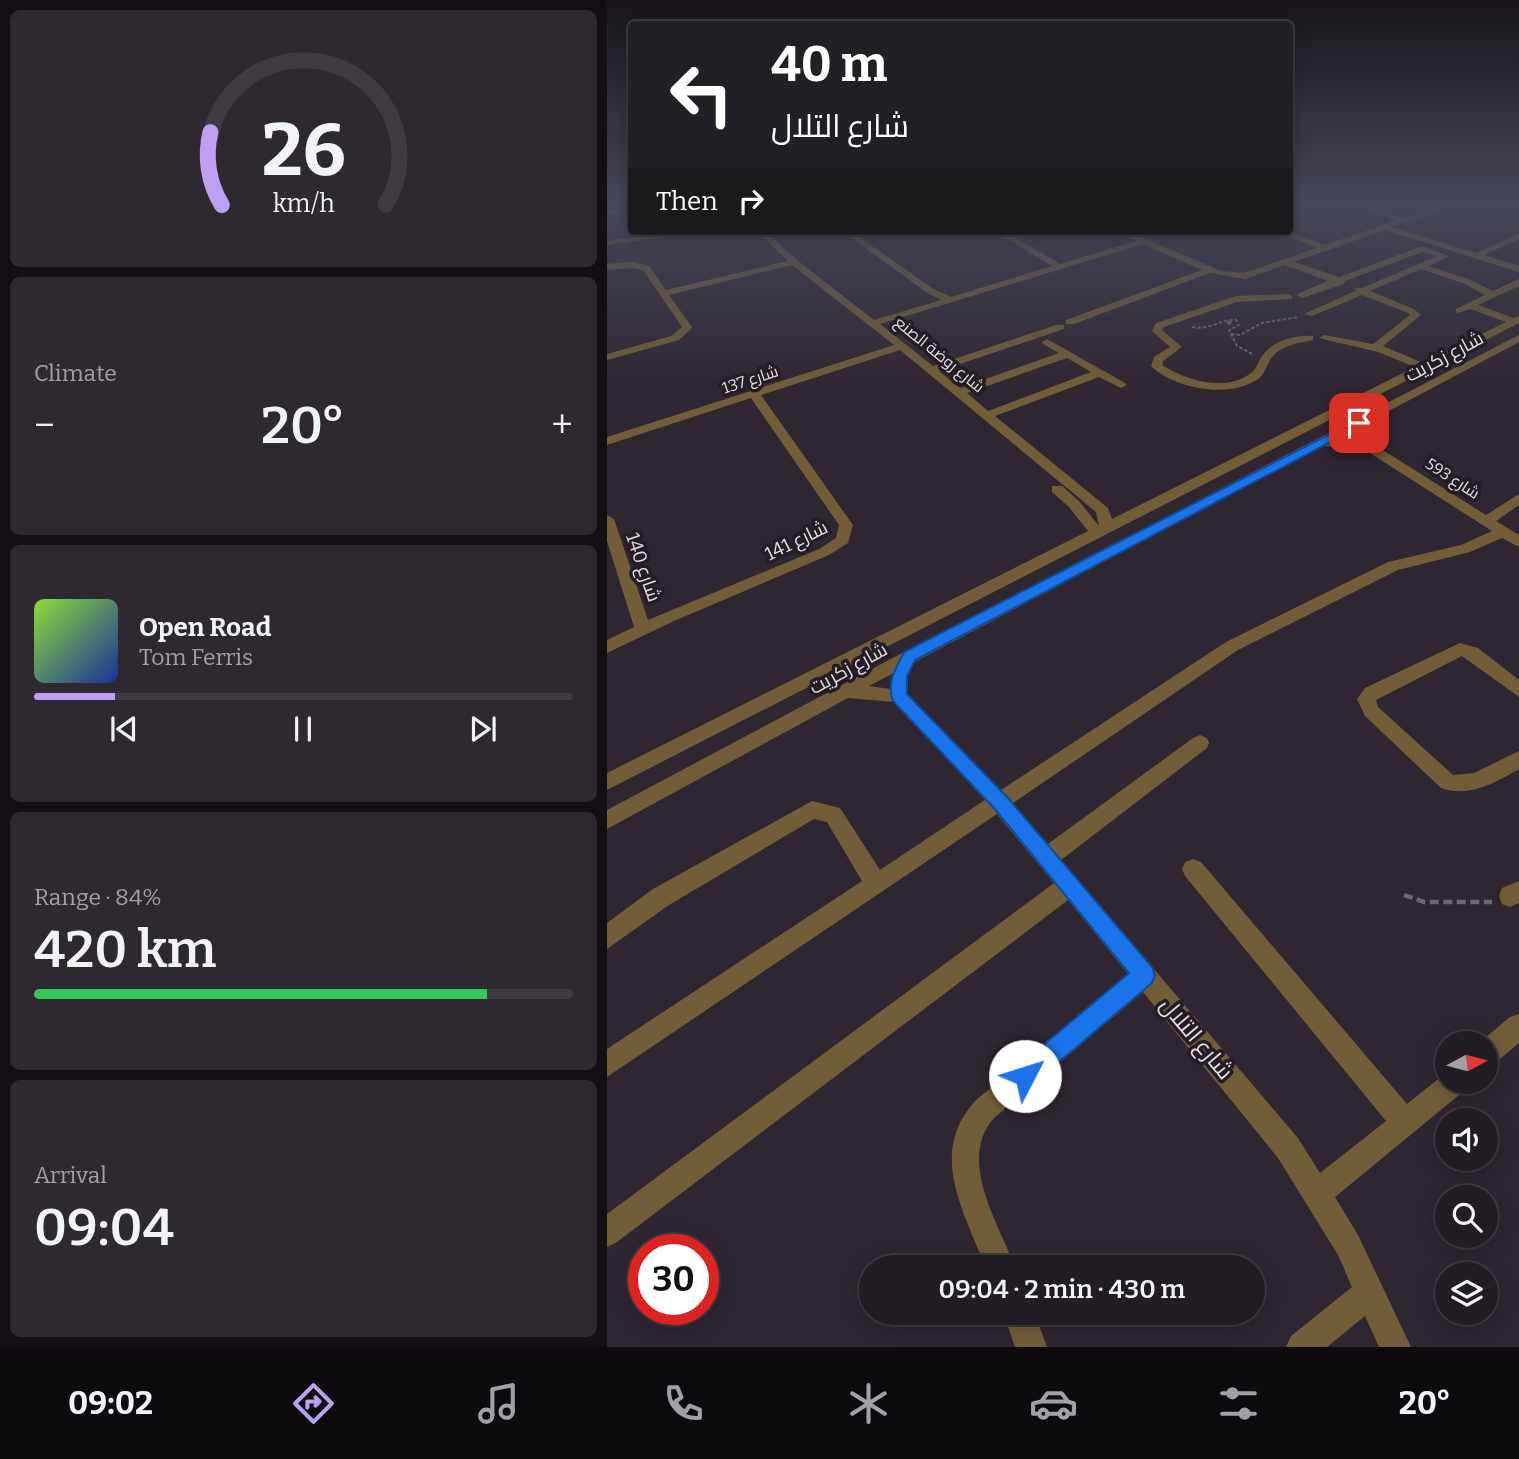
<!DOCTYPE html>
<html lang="en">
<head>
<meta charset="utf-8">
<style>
  body { margin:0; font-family:Bitter,Cairo,serif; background:#2e2931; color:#f1f3f6; height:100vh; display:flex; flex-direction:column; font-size:26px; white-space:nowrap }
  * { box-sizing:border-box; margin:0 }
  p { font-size:23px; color:#a2a1a6 }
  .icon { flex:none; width:38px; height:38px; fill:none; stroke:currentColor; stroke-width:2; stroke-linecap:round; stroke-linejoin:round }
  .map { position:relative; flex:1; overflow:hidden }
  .sheet { display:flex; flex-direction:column; gap:10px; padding:10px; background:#130f14; width:607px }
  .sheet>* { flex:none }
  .banner { position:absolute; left:21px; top:21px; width:665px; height:214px; border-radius:7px; box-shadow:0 4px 18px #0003,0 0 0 2px #3f3a41; background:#202124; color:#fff; overflow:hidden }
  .needle { width:46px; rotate:83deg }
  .tools { position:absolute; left:828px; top:1031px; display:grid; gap:14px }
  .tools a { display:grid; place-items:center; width:63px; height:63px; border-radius:50%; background:#221c24; box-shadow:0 4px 18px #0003,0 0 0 2px #3f3a41; font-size:35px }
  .speed { position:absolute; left:21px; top:1234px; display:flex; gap:14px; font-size:35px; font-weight:700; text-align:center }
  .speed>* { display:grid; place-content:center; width:91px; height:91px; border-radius:50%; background:#221c24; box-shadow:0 4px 18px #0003,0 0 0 2px #3f3a41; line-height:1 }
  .speed .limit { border:10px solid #d22; background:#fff; color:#111 }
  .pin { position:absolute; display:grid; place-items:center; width:60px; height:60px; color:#fff; margin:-30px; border-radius:14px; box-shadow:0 4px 10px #0006 }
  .me { position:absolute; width:77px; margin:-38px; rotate:50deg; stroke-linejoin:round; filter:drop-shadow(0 0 5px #0008) }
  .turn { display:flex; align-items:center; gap:24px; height:147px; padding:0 28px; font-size:32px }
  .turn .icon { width:91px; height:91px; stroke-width:2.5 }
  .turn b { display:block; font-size:49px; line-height:60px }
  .then { display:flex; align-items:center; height:66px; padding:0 28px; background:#0003; gap:14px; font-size:26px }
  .big { font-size:52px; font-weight:600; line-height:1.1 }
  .sheet .tile { flex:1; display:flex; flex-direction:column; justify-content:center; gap:10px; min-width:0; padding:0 24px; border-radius:10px; background:#2e2931 }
  .sheet .dial { align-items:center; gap:0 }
  .dial svg { height:182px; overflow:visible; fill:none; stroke:#3f3a41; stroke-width:7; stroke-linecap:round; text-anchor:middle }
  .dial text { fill:#f1f3f6; stroke:none }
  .song { display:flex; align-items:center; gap:21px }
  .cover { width:84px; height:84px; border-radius:10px; background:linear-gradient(135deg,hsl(90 70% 55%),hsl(230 70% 35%)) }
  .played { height:7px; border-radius:4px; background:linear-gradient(90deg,#bca0f2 15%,#3f3a41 15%) }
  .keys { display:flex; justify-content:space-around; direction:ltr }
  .heat { display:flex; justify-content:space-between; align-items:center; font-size:38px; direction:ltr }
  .charge { height:10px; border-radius:5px; background:linear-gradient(90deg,#34c759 84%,#3f3a41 0) }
  .trip { position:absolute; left:252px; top:1255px; width:406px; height:70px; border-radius:35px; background:#221c24; box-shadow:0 4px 18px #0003,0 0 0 2px #3f3a41; font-weight:600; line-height:70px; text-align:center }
  .tabs { display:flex; height:112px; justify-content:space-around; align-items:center; background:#0e0b0e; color:#a2a1a6 }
  .tabs .icon { width:49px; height:49px }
  .tabs .on { color:#bca0f2 }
  .tabs b { font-size:32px; color:#f1f3f6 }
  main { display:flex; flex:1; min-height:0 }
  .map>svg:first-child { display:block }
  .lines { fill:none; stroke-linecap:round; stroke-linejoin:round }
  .path-far1 { stroke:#6e6770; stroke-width:2; stroke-dasharray:3.5 2; stroke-linecap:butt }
  .path { stroke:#6e6770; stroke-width:4.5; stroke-dasharray:9 4.5; stroke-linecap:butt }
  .minor { fill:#715e38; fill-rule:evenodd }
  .route { fill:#1a73e8; stroke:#114b97; stroke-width:2 }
  .labels { text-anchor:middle; stroke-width:7; stroke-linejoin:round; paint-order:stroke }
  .far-street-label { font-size:16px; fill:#e4dfe5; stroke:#241d26 }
  .street-label { font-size:19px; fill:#e4dfe5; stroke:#241d26 }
  .near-street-label { font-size:23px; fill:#e4dfe5; stroke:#241d26 }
</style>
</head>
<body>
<main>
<section class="sheet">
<div class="tile dial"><svg viewBox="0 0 100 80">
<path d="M14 69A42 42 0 1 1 86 69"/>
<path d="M14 69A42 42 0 0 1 9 37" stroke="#bca0f2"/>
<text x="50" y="56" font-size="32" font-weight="700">26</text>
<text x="50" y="72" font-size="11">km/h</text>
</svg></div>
<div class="tile"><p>Climate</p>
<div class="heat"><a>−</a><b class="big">20°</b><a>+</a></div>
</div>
<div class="tile">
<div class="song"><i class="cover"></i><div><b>Open Road</b><p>Tom Ferris</p></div></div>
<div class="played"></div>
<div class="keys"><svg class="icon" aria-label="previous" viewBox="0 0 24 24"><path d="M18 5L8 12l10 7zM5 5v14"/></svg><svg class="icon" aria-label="pause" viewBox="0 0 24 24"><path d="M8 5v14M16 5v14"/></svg><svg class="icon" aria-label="next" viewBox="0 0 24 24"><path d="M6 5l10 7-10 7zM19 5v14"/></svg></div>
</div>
<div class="tile"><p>Range · 84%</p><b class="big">420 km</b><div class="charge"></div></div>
<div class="tile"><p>Arrival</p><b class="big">09:04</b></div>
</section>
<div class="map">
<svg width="912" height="1347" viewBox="0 0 912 1347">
  <rect width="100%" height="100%" fill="#2e2630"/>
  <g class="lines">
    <path class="path-far1" d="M621,322H624V324L619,323Z
      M585,327C603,331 612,319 629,320L632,325L622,330L630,346L647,355
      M624,334L633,335L655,323L691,317"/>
    <path class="path" d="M797,895L817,902H885"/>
    <path class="minor" d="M739,202C759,202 782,218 799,217C818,215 833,202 853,202L785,227L869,253L912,234V239L877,255L912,266V272L778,230L687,262L732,277L815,246L842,256L822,266L864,280L886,291L912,279V286L871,305L907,318L912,316V323L0,790V773L481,531L462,507L445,492V486H455L472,501L492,526L489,512L293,350L154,395L246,525L241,543L222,555L67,621L0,653V640L27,627L0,541V515L7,519L41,620L212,549L229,538L232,525L144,398L0,445V437L287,345L185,265L62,295L85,327L84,329L72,340L0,360V354L64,336L75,327L36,270L25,268L0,270V264L25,262L42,266L59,290L181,261L149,231H158L190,260L267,320L334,300L319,292L235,231H244L325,288L344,297L445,266L387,231H397L453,264L529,241L509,231H520L614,271L637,273L710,248L667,231H679L718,245L790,220ZM536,244L595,270L459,320V324H467L603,273L638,279L678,265L721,281L692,293L690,295L695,298L737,284L738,281L815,252L830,256L755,288H749L748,291L697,314L705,316L755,295L801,313L803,315L766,344L717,335L712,338L771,352L808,367L505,519L501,508L388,416L492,377L514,388L520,385L518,383L440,339L435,342L436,344L452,353L353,388L332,371L457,329V325H449L326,366L273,324ZM814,269L858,284L878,295L849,309V313L864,309L899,322L816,363L776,346L814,315L807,309L763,291ZM460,358L484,372L381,411L360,393Z
      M24,208V212L0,215V211Z
      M77,231H101L0,245V241Z
      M681,294L686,297L684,299L630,302L557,327L555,330L575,347L556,361L555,365C579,380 618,393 644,373C650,369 651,361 656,355C665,341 690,334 706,336V340C692,343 675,345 666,356C660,363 659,373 651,379C622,399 568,389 544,366L547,357L563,347L545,331L549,323L629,296Z
      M912,335V342L729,439L746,438L763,442L879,515L912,494V505L889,521L912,535V547L895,538L863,552L791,570L631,650L406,803L441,844L586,738L593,735L600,738L602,743L600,748L454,860L691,1138L713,1173L779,1121L578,876L575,869L578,862L586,859L594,862L800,1104L840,1072V1082H861L857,1091L728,1197L751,1235L804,1347H772L758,1316L720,1347H679L684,1336L745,1287L731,1255L671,1158L536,992L387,1118C350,1160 391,1222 408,1267H378C357,1210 320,1153 369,1100L521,974L461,900L10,1242L0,1247V1214L447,883L390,814L0,1077V1049L255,881L220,822L207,819L62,905L0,949V923L46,889L205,801L233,808L273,870L378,800L287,702L241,698L0,829V810L297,652ZM716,446L755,448L885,531L854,545L781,562L619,642L394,790L298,691L262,686Z
      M853,643L871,648L912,680V697L855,656L769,700L771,707L846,775L867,773L912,751V769C888,783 862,798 834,788L758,716L750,699L758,688Z
      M912,881V903L903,907L895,904L892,896L895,888Z
      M912,1014V1043L887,1064L878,1068V1043H872L903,1017Z
      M396,1312H427L440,1347H408Z"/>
  </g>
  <linearGradient id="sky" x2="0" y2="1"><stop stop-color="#19151a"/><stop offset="0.52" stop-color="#464759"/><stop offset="1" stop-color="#464759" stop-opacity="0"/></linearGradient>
  <rect width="912" height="391" fill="url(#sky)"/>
  <path class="route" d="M752,419L756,420V425L308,660L300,676V694L400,797L545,967L548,975L545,983L426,1084L418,1088L409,1084L406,1076L409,1068L522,973L387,808L286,701C279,683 289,668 297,652Z"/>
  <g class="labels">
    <g class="far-street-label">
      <text transform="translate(333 354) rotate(39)" y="6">شارع روضة الصنع</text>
      <text transform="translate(143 379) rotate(-18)" y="6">شارع 137</text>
      <text transform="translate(846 478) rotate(33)" y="6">شارع 593</text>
    </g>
    <g class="street-label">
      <text transform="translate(837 356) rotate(-28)" y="7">شارع زكريت</text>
      <text transform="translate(189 540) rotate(-26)" y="7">شارع 141</text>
      <text transform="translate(37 567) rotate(71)" y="7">شارع 140</text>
      <text transform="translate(241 668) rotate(-29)" y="7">شارع زكريت</text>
    </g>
    <g class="near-street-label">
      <text transform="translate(590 1038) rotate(50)" y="8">شارع التلال</text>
    </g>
  </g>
</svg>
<div class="tools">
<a><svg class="needle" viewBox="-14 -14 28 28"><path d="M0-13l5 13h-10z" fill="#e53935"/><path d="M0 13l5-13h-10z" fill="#a2a1a6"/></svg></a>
<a><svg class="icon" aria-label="sound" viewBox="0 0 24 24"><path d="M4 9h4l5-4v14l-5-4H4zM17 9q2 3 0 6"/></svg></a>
<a><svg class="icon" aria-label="search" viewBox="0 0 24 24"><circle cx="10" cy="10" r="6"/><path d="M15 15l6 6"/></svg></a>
<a><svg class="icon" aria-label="layers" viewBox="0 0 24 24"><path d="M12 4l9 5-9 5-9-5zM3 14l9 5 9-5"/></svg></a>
</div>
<div class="speed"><div class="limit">30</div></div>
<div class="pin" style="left:752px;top:423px;background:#d93025"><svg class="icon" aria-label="arrive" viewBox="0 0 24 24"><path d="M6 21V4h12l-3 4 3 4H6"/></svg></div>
<svg class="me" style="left:418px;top:1076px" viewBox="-20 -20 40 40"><circle r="19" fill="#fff"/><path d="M0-13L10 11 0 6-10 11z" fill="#1a73e8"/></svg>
<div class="trip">09:04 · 2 min · 430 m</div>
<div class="banner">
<div class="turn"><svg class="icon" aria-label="left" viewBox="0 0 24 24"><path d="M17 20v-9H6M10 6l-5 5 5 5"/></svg><div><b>40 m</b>شارع التلال</div></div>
<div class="then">Then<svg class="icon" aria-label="right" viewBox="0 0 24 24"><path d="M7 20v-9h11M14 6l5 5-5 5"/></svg></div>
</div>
</div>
</main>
<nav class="tabs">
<b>09:02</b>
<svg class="icon on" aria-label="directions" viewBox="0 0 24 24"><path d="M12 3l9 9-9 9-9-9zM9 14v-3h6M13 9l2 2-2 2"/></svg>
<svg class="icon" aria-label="music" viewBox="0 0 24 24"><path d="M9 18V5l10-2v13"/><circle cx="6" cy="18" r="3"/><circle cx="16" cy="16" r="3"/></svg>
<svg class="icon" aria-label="phone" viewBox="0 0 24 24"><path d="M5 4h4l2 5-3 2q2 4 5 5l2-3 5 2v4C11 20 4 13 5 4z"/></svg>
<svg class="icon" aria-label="climate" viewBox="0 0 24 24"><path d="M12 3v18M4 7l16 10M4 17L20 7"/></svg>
<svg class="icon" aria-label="car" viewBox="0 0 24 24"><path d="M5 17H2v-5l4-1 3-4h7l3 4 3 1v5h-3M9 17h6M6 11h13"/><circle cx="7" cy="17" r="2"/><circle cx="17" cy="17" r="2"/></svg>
<svg class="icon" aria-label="filters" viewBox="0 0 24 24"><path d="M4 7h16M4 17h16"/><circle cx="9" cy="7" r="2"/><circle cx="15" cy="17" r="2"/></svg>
<b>20°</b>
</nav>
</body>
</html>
